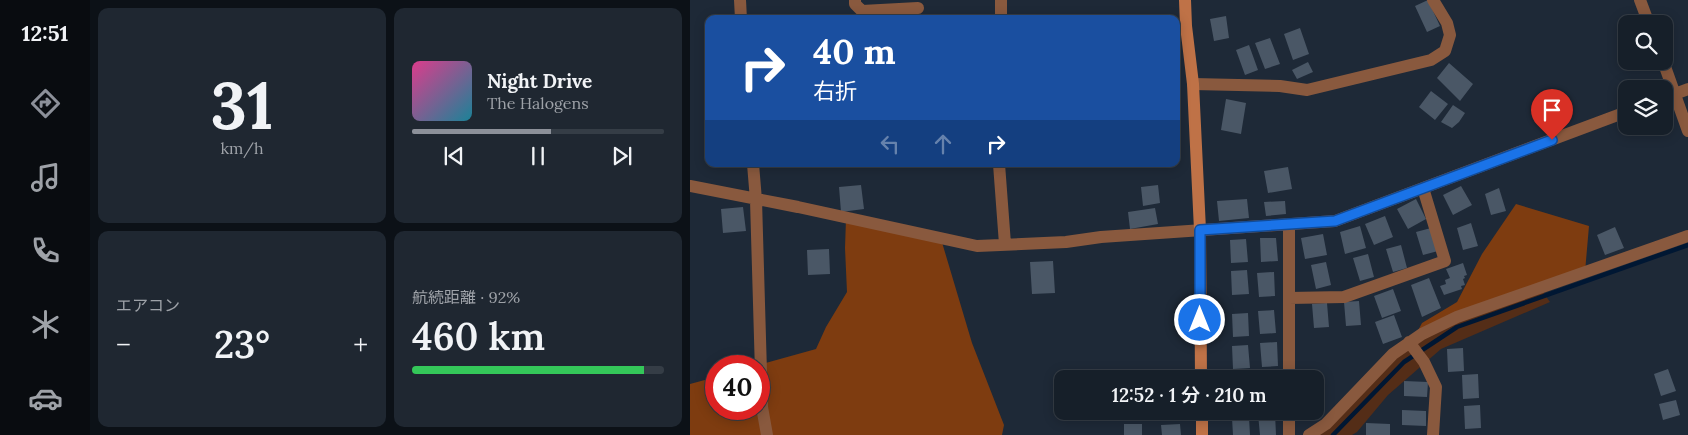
<!DOCTYPE html>
<html lang="ja">
<head>
<meta charset="utf-8">
<style>
  body { margin:0; font-family:Lora,"Noto Sans JP",serif; background:#1f2731; color:#f1f3f6; height:100vh; display:flex; flex-direction:column; font-size:19px; white-space:nowrap }
  * { box-sizing:border-box; margin:0 }
  p { font-size:16px; color:#9ea2a8 }
  .icon { flex:none; width:28px; height:28px; fill:none; stroke:currentColor; stroke-width:2; stroke-linecap:round; stroke-linejoin:round }
  .map { position:relative; flex:1; overflow:hidden }
  .sheet { display:flex; flex-direction:column; gap:8px; padding:8px; background:#0c1117; width:600px }
  .sheet>* { flex:none }
  .banner { position:absolute; left:15px; top:15px; width:475px; height:152px; border-radius:10px; box-shadow:0 2px 12px #0003,0 0 0 1px #353d46; background:#1a4fa0; color:#fff; overflow:hidden }
  .fabs { position:absolute; left:928px; top:15px; display:grid; gap:10px }
  .fabs a { display:grid; place-items:center; width:55px; height:55px; border-radius:10px; background:#161f29; box-shadow:0 2px 12px #0003,0 0 0 1px #353d46; font-size:25px }
  .speed { position:absolute; left:15px; top:355px; display:flex; gap:10px; font-size:25px; font-weight:700; text-align:center }
  .speed>* { display:grid; place-content:center; width:65px; height:65px; border-radius:50%; background:#161f29; box-shadow:0 2px 12px #0003,0 0 0 1px #353d46; line-height:1 }
  .speed .limit { border:8px solid #d22; background:#fff; color:#111 }
  .pin { position:absolute; display:grid; place-items:center; width:42px; height:42px; color:#fff; margin:-51px -21px; border-radius:50% 50% 50% 0; rotate:-45deg; box-shadow:0 0 5px #0007 }
  .pin .icon { rotate:45deg }
  .me { position:absolute; width:55px; margin:-28px; rotate:0deg; stroke-linejoin:round; filter:drop-shadow(0 0 4px #0008) }
  .turn { display:flex; align-items:center; gap:18px; height:105px; padding:0 25px; font-size:22px }
  .turn .icon { width:65px; height:65px; stroke-width:2.5 }
  .turn b { display:block; font-size:35px; line-height:42px }
  .lanes { display:flex; align-items:center; height:48px; padding:0 25px; background:#0003; justify-content:center; gap:25px; direction:ltr }
  .lanes .off { opacity:.35 }
  .big { font-size:38px; font-weight:600; line-height:1.1 }
  .sheet .tile { flex:1; display:flex; flex-direction:column; justify-content:center; gap:8px; min-width:0; padding:0 18px; border-radius:10px; background:#1f2731 }
  .sheet .dial { align-items:center; gap:0 }
  .dial b { font-size:65px; line-height:1 }
  .song { display:flex; align-items:center; gap:15px }
  .cover { width:60px; height:60px; border-radius:8px; background:linear-gradient(135deg,hsl(330 70% 55%),hsl(190 70% 35%)) }
  .played { height:5px; border-radius:2px; background:linear-gradient(90deg,#8c9099 55%,#353d46 55%) }
  .keys { display:flex; justify-content:space-around; direction:ltr }
  .heat { display:flex; justify-content:space-between; align-items:center; font-size:28px; direction:ltr }
  .charge { height:8px; border-radius:4px; background:linear-gradient(90deg,#34c759 92%,#353d46 0) }
  .sheet .tiles { flex:1; display:grid; gap:8px; grid-template-columns:repeat(2,1fr) }
  .trip { position:absolute; left:364px; top:370px; width:270px; height:50px; border-radius:10px; background:#161f29; box-shadow:0 2px 12px #0003,0 0 0 1px #353d46; font-weight:600; line-height:50px; text-align:center }
  main { display:flex; flex:1; min-height:0 }
  .dock { display:flex; flex-direction:column; width:90px; justify-content:space-around; align-items:center; background:#090c10; color:#9ea2a8 }
  .dock .icon { width:35px; height:35px }
  .dock .on { color:#8c9099 }
  .dock b { font-size:22px; color:#f1f3f6 }
  .map>svg:first-child { display:block }
  .green { fill:#542d17 }
  .forest { fill:#7e3c10 }
  .lines { fill:none; stroke-linecap:round; stroke-linejoin:round }
  .stream { stroke:#001733; stroke-width:4.5 }
  .building { fill:#4a5766 }
  .street { stroke:#89593e; stroke-width:12 }
  .secondary { stroke:#bf7247; stroke-width:12 }
  .route-casing { stroke:#114b97; stroke-width:12 }
  .route { stroke:#1a73e8; stroke-width:9 }
</style>
</head>
<body>
<main>
<nav class="dock">
<b>12:51</b>
<svg class="icon on" aria-label="directions" viewBox="0 0 24 24"><path d="M12 3l9 9-9 9-9-9zM9 14v-3h6M13 9l2 2-2 2"/></svg>
<svg class="icon" aria-label="music" viewBox="0 0 24 24"><path d="M9 18V5l10-2v13"/><circle cx="6" cy="18" r="3"/><circle cx="16" cy="16" r="3"/></svg>
<svg class="icon" aria-label="phone" viewBox="0 0 24 24"><path d="M5 4h4l2 5-3 2q2 4 5 5l2-3 5 2v4C11 20 4 13 5 4z"/></svg>
<svg class="icon" aria-label="climate" viewBox="0 0 24 24"><path d="M12 3v18M4 7l16 10M4 17L20 7"/></svg>
<svg class="icon" aria-label="car" viewBox="0 0 24 24"><path d="M5 17H2v-5l4-1 3-4h7l3 4 3 1v5h-3M9 17h6M6 11h13"/><circle cx="7" cy="17" r="2"/><circle cx="17" cy="17" r="2"/></svg>
</nav>
<section class="sheet">
<div class="tiles">
<div class="tile dial"><b>31</b><p>km/h</p></div>
<div class="tile">
<div class="song"><i class="cover"></i><div><b>Night Drive</b><p>The Halogens</p></div></div>
<div class="played"></div>
<div class="keys"><svg class="icon" aria-label="previous" viewBox="0 0 24 24"><path d="M18 5L8 12l10 7zM5 5v14"/></svg><svg class="icon" aria-label="pause" viewBox="0 0 24 24"><path d="M8 5v14M16 5v14"/></svg><svg class="icon" aria-label="next" viewBox="0 0 24 24"><path d="M6 5l10 7-10 7zM19 5v14"/></svg></div>
</div>
<div class="tile"><p>エアコン</p>
<div class="heat"><a>−</a><b class="big">23°</b><a>+</a></div>
</div>
<div class="tile"><p>航続距離 · 92%</p><b class="big">460 km</b><div class="charge"></div></div>
</div>
</section>
<div class="map">
<svg width="998" height="435" viewBox="0 0 998 435">
  <rect width="100%" height="100%" fill="#1e2937"/>
  <path class="green" d="M850,288L860,302L751,349L698,395L667,432L662,435H619L739,330Z"/>
  <path class="forest" d="M826,204L899,226L895,272L723,340L732,323L767,302L792,254Z
    M156,219L251,239L282,343L314,425L312,435H0V384L26,377V409H69L65,366L126,349L136,327L157,292L155,248Z"/>
  <g class="lines">
    <path class="stream" d="M643,435L714,362L767,327L998,245"/>
  </g>
  <path class="building" d="M738,0L750,26L737,32L725,6Z
    M536,16L539,38L524,41L520,19Z
    M610,28L619,54L603,60L594,34Z
    M580,38L590,64L575,69L565,43Z
    M559,45L568,70L555,75L546,50Z
    M618,62L623,72L607,79L602,70Z
    M759,63L783,84L770,101L747,78Z
    M741,91L758,104L745,120L729,107Z
    M536,99L556,103L551,134L531,130Z
    M763,105L775,113L769,122L762,128L751,122Z
    M598,167L602,189L578,193L574,171Z
    M171,185L174,209L151,212L149,187Z
    M468,185L470,203L453,206L451,187Z
    M771,186L782,205L763,215L753,195Z
    M809,188L816,211L801,215L795,194Z
    M557,199L559,218L529,221L527,201Z
    M726,199L736,219L718,229L707,209Z
    M595,201L596,214L576,216L574,202Z
    M53,207L56,231L33,233L31,209Z
    M465,208L468,224L440,229L438,212Z
    M695,216L703,237L684,245L675,224Z
    M781,223L788,246L773,250L767,228Z
    M670,226L676,248L655,254L650,232Z
    M925,227L934,248L915,255L907,235Z
    M741,228L748,251L733,255L726,232Z
    M633,234L637,255L615,259L611,238Z
    M570,238H586L588,261L571,262Z
    M556,239L558,262L541,263L540,240Z
    M711,245L717,268L703,272L696,249Z
    M139,249L140,274L118,275L117,250Z
    M678,254L684,277L670,281L663,258Z
    M363,261L365,293L342,294L340,262Z
    M636,262L641,285L626,289L621,265Z
    M773,263L777,275L774,276L775,278L773,279L775,285L771,286L772,289L754,295L750,286L756,284L755,280L760,278L756,269Z
    M557,270L559,294L542,295L541,271Z
    M584,272L585,296L569,297L567,273Z
    M739,278L751,308L732,317L721,285Z
    M703,289L711,311L692,318L684,296Z
    M669,301L671,325L656,326L654,302Z
    M637,303L639,327L624,328L622,304Z
    M584,310L586,333L570,334L568,311Z
    M558,313L559,336L543,337L542,314Z
    M704,315L712,337L693,344L685,322Z
    M587,342L588,366L572,367L570,343Z
    M558,345L560,368L543,369L542,346Z
    M773,348L774,371L758,372L757,349Z
    M978,369L986,391L971,396L964,374Z
    M788,374L789,398L773,399L772,375Z
    M714,381L738,382L737,397L714,396Z
    M986,400L990,415L973,420L969,404Z
    M790,405L791,428L775,429L774,406Z
    M712,410L736,411V426L712,425Z
    M434,411H456L455,419L434,418Z
    M474,411H493V416H475Z
    M585,413L586,435H570L568,414Z
    M559,417L560,435H543L542,418Z
    M676,423L700,424V435H676Z
    M434,424H452V435H434Z
    M490,424L491,435H472L471,425Z"/>
  <g class="lines">
    <path class="street" d="M50,0L51,19
      M165,0V4L172,11L228,8
      M950,0L959,24
      M311,19V0
      M973,61L998,131
      M503,84L590,86L617,90L741,60L755,51L760,35L757,23L743,0
      M974,98L998,89
      M63,164L66,200L72,407L77,435
      M309,164L315,244
      M0,186L108,207L287,246L376,242L411,237L645,221L936,112
      M599,224V379
      M599,298L654,297L755,261L733,188
      M719,342L734,362L746,387L743,435
      M599,411V435
      M619,435L636,424L703,354L732,334L767,317L998,236"/>
    <path class="secondary" d="M495,0L496,26L503,84L510,230L511,379
      M512,411V435"/>
  </g>
  <g class="lines">
    <defs>
      <path id="route" d="M510,320V230L645,221L862,140"/>
    </defs>
    <use href="#route" class="route-casing"/>
    <use href="#route" class="route"/>
  </g>
</svg>
<div class="fabs">
<a><svg class="icon" aria-label="search" viewBox="0 0 24 24"><circle cx="10" cy="10" r="6"/><path d="M15 15l6 6"/></svg></a>
<a><svg class="icon" aria-label="layers" viewBox="0 0 24 24"><path d="M12 4l9 5-9 5-9-5zM3 14l9 5 9-5"/></svg></a>
</div>
<div class="speed"><div class="limit">40</div></div>
<div class="pin" style="left:862px;top:140px;background:#d93025"><svg class="icon" aria-label="arrive" viewBox="0 0 24 24"><path d="M6 21V4h12l-3 4 3 4H6"/></svg></div>
<svg class="me" style="left:510px;top:320px" viewBox="-20 -20 40 40"><circle r="17" fill="#1a73e8" stroke="#fff" stroke-width="3"/><path d="M0-11L8 9 0 5-8 9z" fill="#fff"/></svg>
<div class="trip">12:52 · 1 分 · 210 m</div>
<div class="banner">
<div class="turn"><svg class="icon" aria-label="right" viewBox="0 0 24 24"><path d="M7 20v-9h11M14 6l5 5-5 5"/></svg><div><b>40 m</b>右折</div></div>
<div class="lanes"><svg class="icon off" aria-label="left" viewBox="0 0 24 24"><path d="M17 20v-9H6M10 6l-5 5 5 5"/></svg><svg class="icon off" aria-label="ahead" viewBox="0 0 24 24"><path d="M12 20V5M6 11l6-6 6 6"/></svg><svg class="icon" aria-label="right" viewBox="0 0 24 24"><path d="M7 20v-9h11M14 6l5 5-5 5"/></svg></div>
</div>
</div>
</main>
</body>
</html>
